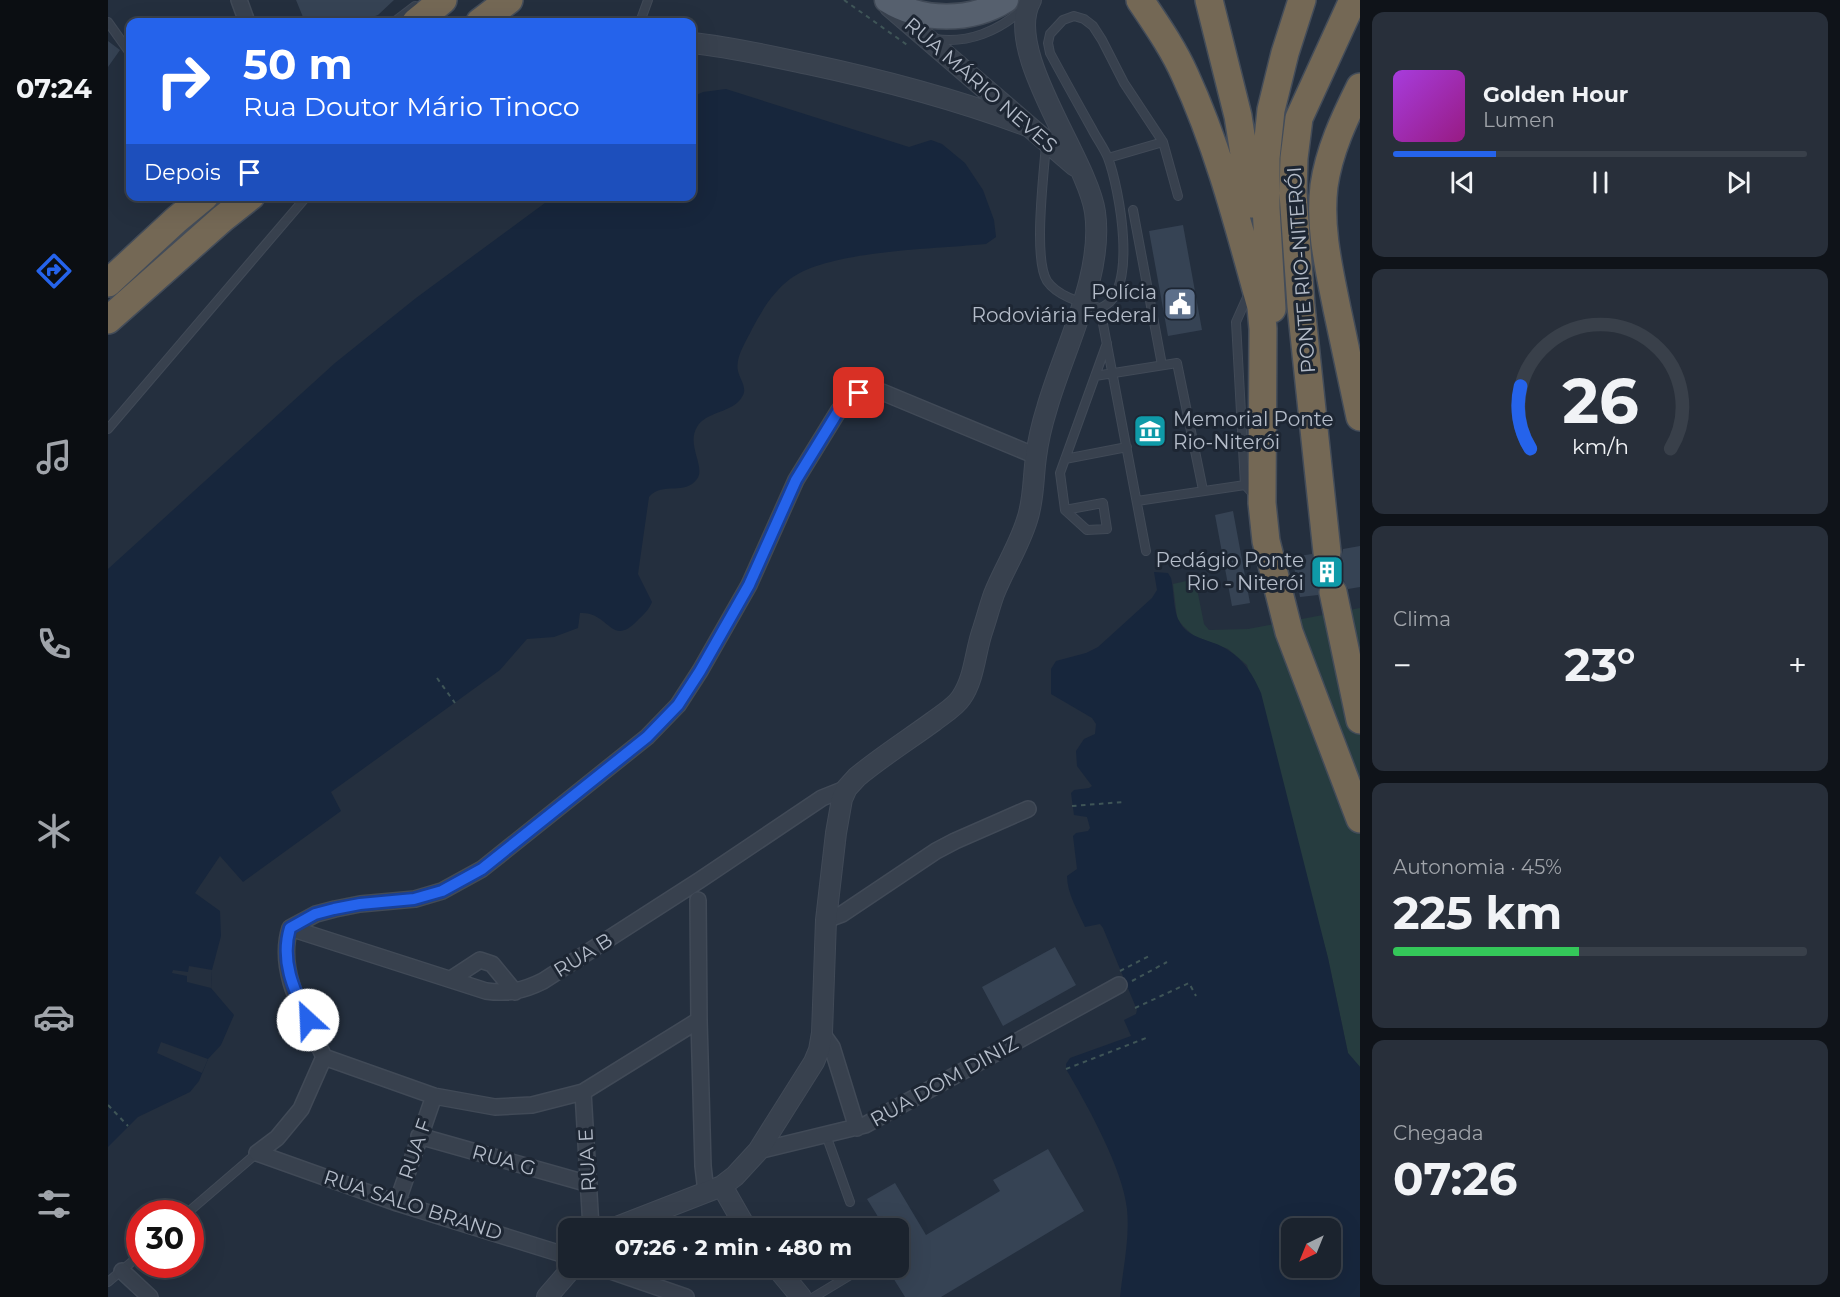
<!DOCTYPE html>
<html lang="pt">
<head>
<meta charset="utf-8">
<style>
  body { margin:0; font-family:Montserrat,sans-serif; background:#282f3a; color:#f1f3f6; height:100vh; display:flex; flex-direction:column; font-size:22px; white-space:nowrap }
  * { box-sizing:border-box; margin:0 }
  p { font-size:20px; color:#a0a4aa }
  .icon { flex:none; width:33px; height:33px; fill:none; stroke:currentColor; stroke-width:2; stroke-linecap:round; stroke-linejoin:round }
  .map { position:relative; flex:1; overflow:hidden }
  .drawer { display:flex; flex-direction:column; gap:12px; padding:12px; background:#0f1319; width:480px }
  .drawer>* { flex:none }
  .guide { position:absolute; left:18px; top:18px; width:570px; height:183px; border-radius:12px; box-shadow:0 6px 24px #0002,0 0 0 2px #39404a; background:#2563eb; color:#fff; overflow:hidden }
  .needle { width:39px; rotate:223deg }
  .fabs { position:absolute; left:1173px; top:1218px; display:grid; gap:12px }
  .fabs a { display:grid; place-items:center; width:60px; height:60px; border-radius:12px; background:#1b232e; box-shadow:0 6px 24px #0002,0 0 0 2px #39404a; font-size:30px }
  .speed { position:absolute; left:18px; top:1200px; display:flex; gap:12px; font-size:30px; font-weight:700; text-align:center }
  .speed>* { display:grid; place-content:center; width:78px; height:78px; border-radius:50%; background:#1b232e; box-shadow:0 6px 24px #0002,0 0 0 2px #39404a; line-height:1 }
  .speed .limit { border:9px solid #d22; background:#fff; color:#111 }
  .pin { position:absolute; display:grid; place-items:center; width:51px; height:51px; color:#fff; margin:-26px; border-radius:12px; box-shadow:0 3px 9px #0006 }
  .me { position:absolute; width:66px; margin:-33px; rotate:335deg; stroke-linejoin:round; filter:drop-shadow(0 0 4px #0008) }
  .turn { display:flex; align-items:center; gap:21px; height:126px; padding:0 18px; font-size:27px }
  .turn .icon { width:78px; height:78px; stroke-width:2.5 }
  .turn b { display:block; font-size:42px; line-height:51px }
  .then { display:flex; align-items:center; height:57px; padding:0 18px; background:#0003; gap:12px; font-size:22px }
  .big { font-size:45px; font-weight:700; line-height:1.1 }
  .drawer .tile { flex:1; display:flex; flex-direction:column; justify-content:center; gap:9px; min-width:0; padding:0 21px; border-radius:12px; background:#282f3a }
  .drawer .dial { align-items:center; gap:0 }
  .dial svg { height:156px; overflow:visible; fill:none; stroke:#39404a; stroke-width:7; stroke-linecap:round; text-anchor:middle }
  .dial text { fill:#f1f3f6; stroke:none }
  .song { display:flex; align-items:center; gap:18px }
  .cover { width:72px; height:72px; border-radius:9px; background:linear-gradient(135deg,hsl(280 70% 55%),hsl(310 70% 35%)) }
  .played { height:6px; border-radius:3px; background:linear-gradient(90deg,#2563eb 25%,#39404a 25%) }
  .keys { display:flex; justify-content:space-around; direction:ltr }
  .heat { display:flex; justify-content:space-between; align-items:center; font-size:33px; direction:ltr }
  .charge { height:9px; border-radius:4px; background:linear-gradient(90deg,#34c759 45%,#39404a 0) }
  .trip { position:absolute; left:450px; top:1218px; width:351px; height:60px; border-radius:12px; background:#1b232e; box-shadow:0 6px 24px #0002,0 0 0 2px #39404a; font-weight:700; line-height:60px; text-align:center }
  main { display:flex; flex:1; min-height:0 }
  .dock { display:flex; flex-direction:column; width:108px; justify-content:space-around; align-items:center; background:#0b0e12; color:#a0a4aa }
  .dock .icon { width:42px; height:42px }
  .dock .on { color:#2563eb }
  .dock b { font-size:27px; color:#f1f3f6 }
  .map>svg:first-child { display:block }
  .green { fill:#263c3f }
  .water { fill:#17263c; fill-rule:evenodd }
  .pier { fill:#242f3e }
  .building { fill:#364354 }
  .lines { fill:none; stroke-linecap:round; stroke-linejoin:round }
  .motorway-tunnel { stroke:#3a4453; stroke-width:27; stroke-dasharray:27 14; stroke-linecap:butt }
  .service-casing { stroke:#414a57; stroke-width:10 }
  .minor-casing { stroke:#414a57; stroke-width:18 }
  .tertiary-casing { stroke:#414a57; stroke-width:22 }
  .primary-casing { stroke:#414a57; stroke-width:27 }
  .motorway-casing { stroke:#434c59; stroke-width:30 }
  .path { stroke:#3f5557; stroke-width:2; stroke-dasharray:4.5 4.5; stroke-linecap:butt }
  .service { stroke:#38414e; stroke-width:8 }
  .minor { stroke:#38414e; stroke-width:15 }
  .tertiary { stroke:#38414e; stroke-width:20 }
  .primary { stroke:#56606e; stroke-width:24 }
  .motorway { stroke:#746855; stroke-width:27 }
  .route-casing { stroke:#184099; stroke-width:15 }
  .route { stroke:#2563eb; stroke-width:10 }
  .labels { text-anchor:middle; stroke-width:6; stroke-linejoin:round; paint-order:stroke }
  .street-label { font-size:20px; fill:#b4bcc9; stroke:#1d2633 }
  .poi-label { font-size:20px; fill:#b4bcc9; stroke:#1d2633; text-anchor:end }
</style>
</head>
<body>
<main>
<nav class="dock">
<b>07:24</b>
<svg class="icon on" aria-label="directions" viewBox="0 0 24 24"><path d="M12 3l9 9-9 9-9-9zM9 14v-3h6M13 9l2 2-2 2"/></svg>
<svg class="icon" aria-label="music" viewBox="0 0 24 24"><path d="M9 18V5l10-2v13"/><circle cx="6" cy="18" r="3"/><circle cx="16" cy="16" r="3"/></svg>
<svg class="icon" aria-label="phone" viewBox="0 0 24 24"><path d="M5 4h4l2 5-3 2q2 4 5 5l2-3 5 2v4C11 20 4 13 5 4z"/></svg>
<svg class="icon" aria-label="climate" viewBox="0 0 24 24"><path d="M12 3v18M4 7l16 10M4 17L20 7"/></svg>
<svg class="icon" aria-label="car" viewBox="0 0 24 24"><path d="M5 17H2v-5l4-1 3-4h7l3 4 3 1v5h-3M9 17h6M6 11h13"/><circle cx="7" cy="17" r="2"/><circle cx="17" cy="17" r="2"/></svg>
<svg class="icon" aria-label="filters" viewBox="0 0 24 24"><path d="M4 7h16M4 17h16"/><circle cx="9" cy="7" r="2"/><circle cx="15" cy="17" r="2"/></svg>
</nav>
<div class="map">
<svg width="1252" height="1297" viewBox="0 0 1252 1297">
  <rect width="100%" height="100%" fill="#242f3e"/>
  <path class="green" d="M1087,579L1096,624L1101,630L1140,629L1252,608V1067L1240,1053L1220,958L1139,665L1120,649L1086,636L1075,626L1069,618L1065,584Z"/>
  <path class="water" d="M618,89L801,147L823,140L834,144L857,163L875,190L886,220L888,237L878,244C828,249 721,250 682,279C665,292 654,310 644,329C638,342 627,357 630,371C632,380 640,388 634,397C625,413 598,411 589,427C578,445 598,467 589,479C577,496 555,481 541,497L530,574L544,602C541,610 535,615 529,621C503,648 501,611 472,613L470,628L446,637L419,639L392,670L223,792L233,811L135,882L112,856L87,893L112,911L113,936L104,970L103,988L126,1015L113,1045L100,1059L91,1081L82,1092L30,1117L0,1147V569L227,363L308,298L445,197L584,196V97L595,92Z
    M1046,572L1060,573L1063,578C1066,591 1065,607 1070,619C1080,641 1103,638 1120,650C1137,661 1145,675 1153,693L1220,958L1240,1053L1252,1067V1297H1012C1015,1268 1022,1238 1019,1209C1015,1169 979,1105 958,1069V1064L962,1058L1023,1036L1016,1020L1028,1014L1029,1010L995,928L992,924L977,927C970,911 959,893 959,876L969,869L965,836L968,833L980,831L982,828L979,817L966,815L963,793L966,790L981,788L984,786L969,766L968,751L976,739L987,734L988,724L984,718L943,694V669L948,661L978,653L990,647L1044,598L1049,590ZM1184,1228H1222V1268H1184Z"/>
  <path class="pier" d="M81,966L104,970L103,988L79,982V976L64,973L65,970L80,972Z
    M53,1042L100,1059L94,1073L49,1053Z"/>
  <path class="building" d="M188,0H286L270,15L250,22H197Z
    M0,41L12,50L0,67Z
    M1075,225L1094,330L1060,336L1041,231Z
    M1125,511L1142,603L1124,606L1107,515Z
    M1252,546V587L1240,589L1236,581L1230,577H1222L1214,581L1210,587V595L1192,597L1184,557L1204,554L1207,562L1212,566L1221,568L1228,565L1233,559L1235,549Z
    M947,947L968,985L895,1026L874,987Z
    M940,1149L976,1211L833,1297H797L779,1268H790V1228H777L759,1199L787,1183L818,1235L892,1191L885,1180Z"/>
  <g class="lines">
    <path class="motorway-tunnel" d="M1219,552L1225,592"/>
    <defs>
      <path id="service" d="M0,22L22,53
        M286,22L307,6
        M532,22L540,0
        M827,39C860,44 891,31 915,9
        M938,144C936,173 925,258 939,281C950,297 975,303 992,308C1032,295 1011,187 1000,158C996,148 989,139 984,129C970,104 956,79 942,53L940,43L942,34L955,20L966,16L976,19L985,26L994,40L1016,83L1055,142L1070,196
        M1000,158L1055,142
        M1025,210L1054,365
        M1141,293L1128,322L1137,485L1147,496
        M992,308L1038,551
        M987,376L1069,363L1095,490
        M0,429L199,196
        M957,459L1019,447
        M1029,501L1137,485
        M957,510L995,503L999,529L979,530L957,510L952,473L999,343
        M718,1135L742,1202
        M78,1214L149,1153
        M0,1282L32,1255
        M706,1297L754,1268"/>
      <path id="minor" d="M131,0L139,22
        M590,900L591,1020L595,1166L598,1192
        M718,920L734,914L828,851L847,841L920,809
        M182,928L378,991C399,994 415,991 435,981L592,880L714,798L739,788
        M343,979L372,960L384,964L407,992
        M714,1033L724,1047L749,1128
        M216,1057L326,1096L387,1107L424,1105L475,1092L591,1020
        M475,1092L483,1228
        M311,1136L481,1184
        M650,1151L757,1125L1011,985
        M149,1153L169,1138L193,1109L216,1057C198,1017 168,973 182,928L208,914L227,909L252,904L307,899L334,891L374,869L539,737L570,705L592,671L641,585L688,480L731,410L741,399L751,393L774,392L928,456
        M149,1153L289,1203L460,1256
        M289,1203L326,1096
        M494,1268L578,1297
        M14,1271L42,1297"/>
      <path id="tertiary" d="M782,7L967,166
        M584,43C623,47 662,56 700,64C775,80 848,99 919,126
        M614,1186L638,1228
        M506,1228L614,1186L627,1176L650,1151L706,1062L711,1050L714,1033L718,920L728,833L734,799L739,788L749,777C773,757 800,740 826,721C835,714 847,707 853,698C867,678 867,651 875,629C879,617 882,605 886,594C896,569 911,546 919,520C926,500 925,478 928,457C930,441 934,424 939,408C956,348 996,275 987,212C979,158 894,51 923,0
        M669,1268L693,1297
        M439,1297L464,1268"/>
      <path id="primary" d="M779,0C814,22 863,22 898,0"/>
      <path id="motorway" d="M1032,0C1048,24 1065,48 1077,75C1111,149 1131,228 1153,307L1155,329L1154,503L1158,541L1181,632L1252,819
        M1101,0L1130,116L1144,204
        M308,22L335,0
        M372,22L401,0
        M1252,87C1236,119 1221,151 1216,186C1211,228 1221,269 1229,309C1237,345 1244,381 1252,417
        M0,283L68,220L97,196
        M1164,309L1158,208V158L1163,110L1177,53L1194,0
        M0,320L114,219L143,196
        M1219,552L1193,306L1185,193L1186,158L1191,118L1245,0
        M1225,592L1252,720"/>
    </defs>
    <use href="#service" class="service-casing"/>
    <use href="#minor" class="minor-casing"/>
    <use href="#tertiary" class="tertiary-casing"/>
    <use href="#primary" class="primary-casing"/>
    <use href="#motorway" class="motorway-casing"/>
    <path class="path" d="M736,0L802,47
      M329,678L347,703
      M964,806L1015,802
      M1012,971L1043,955
      M1024,981L1059,962
      M1027,1008L1081,983L1088,996
      M958,1069L1038,1038
      M0,1105L20,1126"/>
    <use href="#service" class="service"/>
    <use href="#minor" class="minor"/>
    <use href="#tertiary" class="tertiary"/>
    <use href="#primary" class="primary"/>
    <use href="#motorway" class="motorway"/>
  </g>
  <g class="lines">
    <defs>
      <path id="route" d="M200,1020C186,990 172,961 182,928L207,914L226,909L252,904L306,899L334,891L374,869L539,737L570,705L592,671L641,585L688,480L731,410L741,399L751,393"/>
    </defs>
    <use href="#route" class="route-casing"/>
    <use href="#route" class="route"/>
  </g>
  <defs>
    <symbol id="civic-square" viewBox="-11 -11 22 22"><rect x="-9" y="-9" width="18" height="18" rx="4" fill="#5c6f8a" stroke="#1d2633"/><path d="M-.6-6.5H3V-4.5H.6V-3L4-1V1h2V6H-6V1h2V-1L-.6-3ZM-1.2 2.5V6h2.4V2.5Z" fill="#fff"/></symbol>
    <symbol id="museum-square" viewBox="-11 -11 22 22"><rect x="-9" y="-9" width="18" height="18" rx="4" fill="#0f9aa8" stroke="#1d2633"/><path d="M0-6L6-3V-2H-6V-3ZM-5-1h2V3h-2ZM-1-1h2V3h-2ZM3-1h2V3H3ZM-6 4H6V6H-6Z" fill="#fff"/></symbol>
    <symbol id="building-square" viewBox="-11 -11 22 22"><rect x="-9" y="-9" width="18" height="18" rx="4" fill="#0f9aa8" stroke="#1d2633"/><path d="M-4-6H4V6H1V3H-1V6H-4ZM-2.5-4.3h1.7v1.8h-1.7ZM.8-4.3h1.7v1.8H.8ZM-2.5-1h1.7V.8h-1.7ZM.8-1h1.7V.8H.8Z" fill="#fff"/></symbol>
  </defs>
  <g fill-rule="evenodd">
    <use href="#civic-square" x="1053" y="285" width="38" height="38"/>
    <use href="#museum-square" x="1023" y="412" width="38" height="38"/>
    <use href="#building-square" x="1200" y="553" width="38" height="38"/>
  </g>
  <g class="labels">
    <g class="street-label">
      <text transform="translate(873 85) rotate(41)" y="7">RUA MÁRIO NEVES</text>
      <text transform="translate(1193 270) rotate(-94)" y="7">PONTE RIO-NITERÓI</text>
      <text transform="translate(475 955) rotate(-32)" y="7">RUA B</text>
      <text transform="translate(836 1081) rotate(-29)" y="7">RUA DOM DINIZ</text>
      <text transform="translate(307 1149) rotate(-71)" y="7">RUA F</text>
      <text transform="translate(396 1160) rotate(16)" y="7">RUA G</text>
      <text transform="translate(479 1160) rotate(-93)" y="7">RUA E</text>
      <text transform="translate(305 1205) rotate(18)" y="7">RUA SALO BRAND</text>
    </g>
    <g class="poi-label">
      <text x="1049" y="299">Polícia<tspan x="1049" dy="23">Rodoviária Federal</tspan></text>
      <text x="1065" y="426" text-anchor="start">Memorial Ponte<tspan x="1065" dy="23">Rio-Niterói</tspan></text>
      <text x="1196" y="567">Pedágio Ponte<tspan x="1196" dy="23">Rio - Niterói</tspan></text>
    </g>
  </g>
</svg>
<div class="fabs">
<a><svg class="needle" viewBox="-14 -14 28 28"><path d="M0-13l5 13h-10z" fill="#e53935"/><path d="M0 13l5-13h-10z" fill="#a0a4aa"/></svg></a>
</div>
<div class="speed"><div class="limit">30</div></div>
<div class="pin" style="left:751px;top:393px;background:#d93025"><svg class="icon" aria-label="arrive" viewBox="0 0 24 24"><path d="M6 21V4h12l-3 4 3 4H6"/></svg></div>
<svg class="me" style="left:200px;top:1020px" viewBox="-20 -20 40 40"><circle r="19" fill="#fff"/><path d="M0-13L10 11 0 6-10 11z" fill="#2563eb"/></svg>
<div class="trip">07:26 · 2 min · 480 m</div>
<div class="guide">
<div class="turn"><svg class="icon" aria-label="right" viewBox="0 0 24 24"><path d="M7 20v-9h11M14 6l5 5-5 5"/></svg><div><b>50 m</b>Rua Doutor Mário Tinoco</div></div>
<div class="then">Depois<svg class="icon" aria-label="arrive" viewBox="0 0 24 24"><path d="M6 21V4h12l-3 4 3 4H6"/></svg></div>
</div>
</div>
<section class="drawer">
<div class="tile">
<div class="song"><i class="cover"></i><div><b>Golden Hour</b><p>Lumen</p></div></div>
<div class="played"></div>
<div class="keys"><svg class="icon" aria-label="previous" viewBox="0 0 24 24"><path d="M18 5L8 12l10 7zM5 5v14"/></svg><svg class="icon" aria-label="pause" viewBox="0 0 24 24"><path d="M8 5v14M16 5v14"/></svg><svg class="icon" aria-label="next" viewBox="0 0 24 24"><path d="M6 5l10 7-10 7zM19 5v14"/></svg></div>
</div>
<div class="tile dial"><svg viewBox="0 0 100 80">
<path d="M14 69A42 42 0 1 1 86 69"/>
<path d="M14 69A42 42 0 0 1 9 37" stroke="#2563eb"/>
<text x="50" y="56" font-size="32" font-weight="700">26</text>
<text x="50" y="72" font-size="11">km/h</text>
</svg></div>
<div class="tile"><p>Clima</p>
<div class="heat"><a>−</a><b class="big">23°</b><a>+</a></div>
</div>
<div class="tile"><p>Autonomia · 45%</p><b class="big">225 km</b><div class="charge"></div></div>
<div class="tile"><p>Chegada</p><b class="big">07:26</b></div>
</section>
</main>
</body>
</html>
